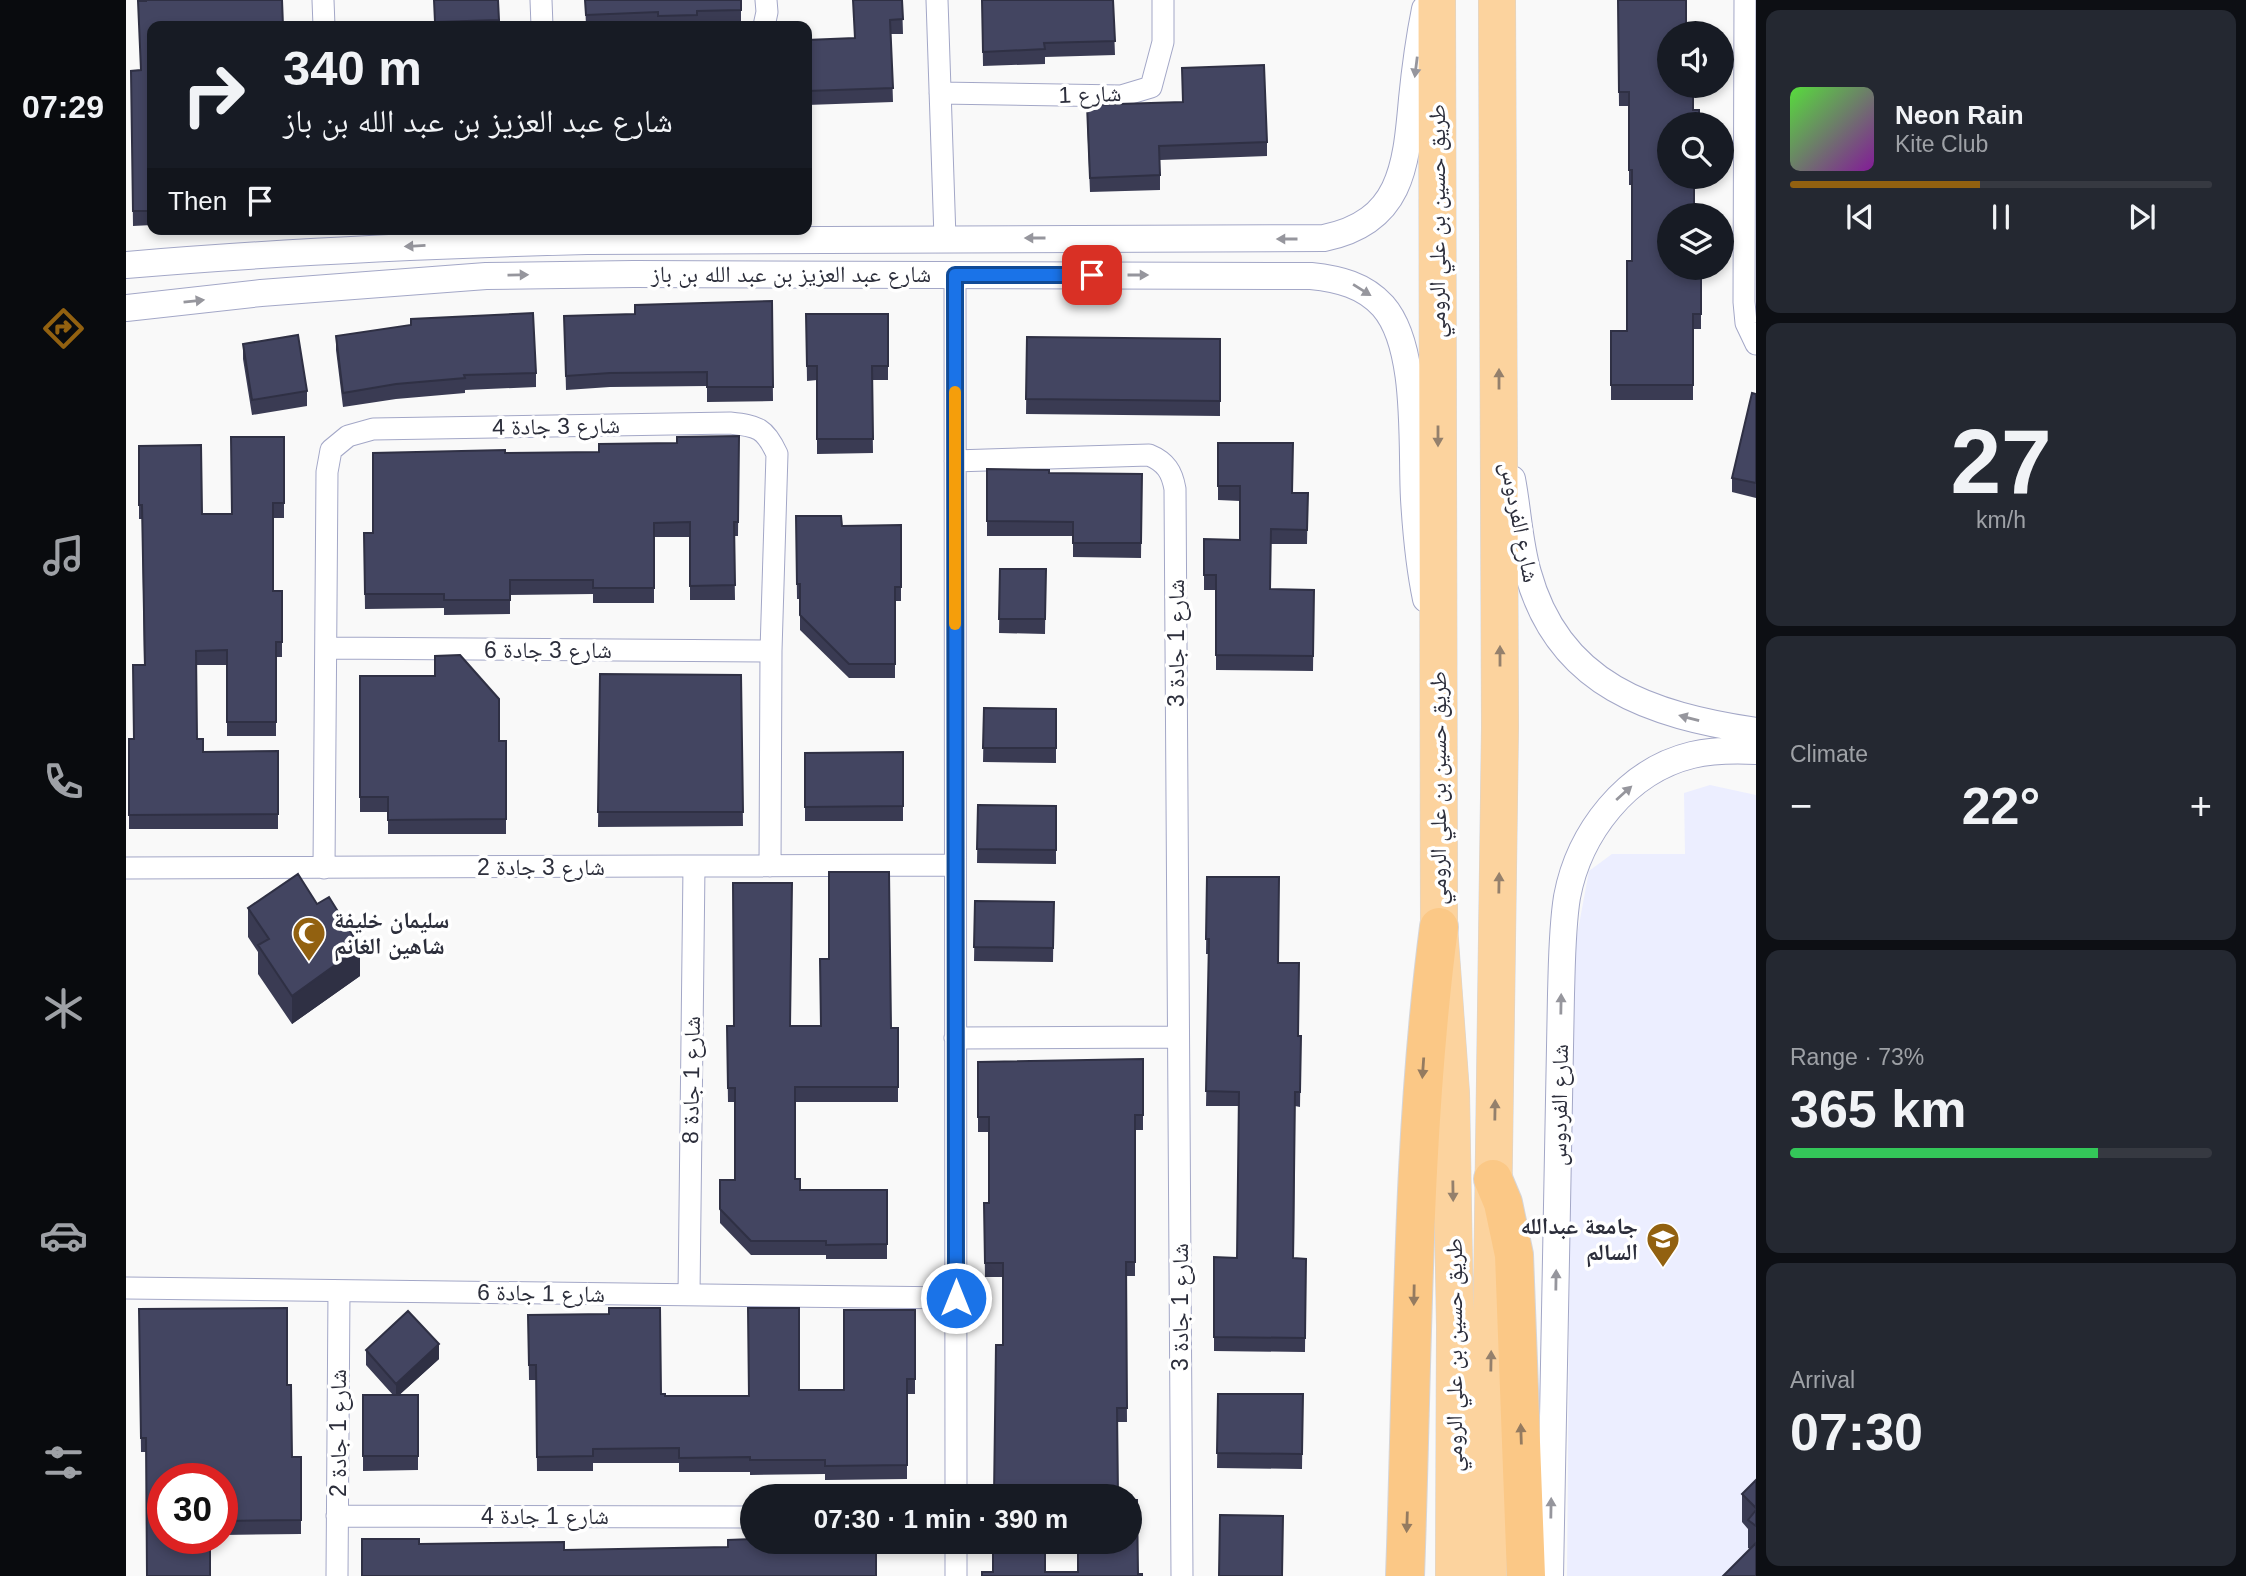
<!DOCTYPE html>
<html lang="en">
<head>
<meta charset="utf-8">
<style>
  body { margin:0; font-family:Helvetica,"Noto Naskh Arabic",sans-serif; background:#242831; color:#f1f3f6; height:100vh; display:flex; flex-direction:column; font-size:26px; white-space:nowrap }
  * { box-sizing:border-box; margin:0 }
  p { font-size:23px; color:#9ea1a6 }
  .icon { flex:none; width:38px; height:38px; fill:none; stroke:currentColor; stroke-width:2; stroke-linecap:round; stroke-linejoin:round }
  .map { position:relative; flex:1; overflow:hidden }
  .drawer { display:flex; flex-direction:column; gap:10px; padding:10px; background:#0d0f14; width:490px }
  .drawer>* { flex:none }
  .banner { position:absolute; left:21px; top:21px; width:665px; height:214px; border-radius:14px; box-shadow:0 4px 10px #0003; background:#171b24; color:#f1f3f6; overflow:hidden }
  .tools { position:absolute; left:1531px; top:21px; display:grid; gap:14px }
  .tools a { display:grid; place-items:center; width:77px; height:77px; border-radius:50%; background:#171b24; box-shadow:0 4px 10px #0003; font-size:35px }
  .speed { position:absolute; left:21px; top:1463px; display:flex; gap:14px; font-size:35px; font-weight:700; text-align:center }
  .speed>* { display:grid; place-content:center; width:91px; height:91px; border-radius:50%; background:#171b24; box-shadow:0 4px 10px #0003; line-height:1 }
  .speed .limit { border:10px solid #d22; background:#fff; color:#111 }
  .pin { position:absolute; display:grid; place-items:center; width:60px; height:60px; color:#fff; margin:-30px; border-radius:14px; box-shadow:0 4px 10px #0006 }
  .me { position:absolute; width:77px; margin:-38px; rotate:0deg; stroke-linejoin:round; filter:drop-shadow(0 0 5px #0008) }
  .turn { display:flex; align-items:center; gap:24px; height:147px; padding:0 21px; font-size:32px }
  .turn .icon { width:91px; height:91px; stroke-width:2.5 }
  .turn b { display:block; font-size:49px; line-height:60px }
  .then { display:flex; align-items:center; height:66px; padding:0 21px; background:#0003; gap:14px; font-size:26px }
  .big { font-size:52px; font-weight:700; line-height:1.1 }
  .drawer .card { flex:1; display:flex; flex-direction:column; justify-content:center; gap:10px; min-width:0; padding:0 24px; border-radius:14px; background:#242831 }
  .drawer .dial { align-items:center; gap:0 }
  .dial b { font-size:91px; line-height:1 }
  .song { display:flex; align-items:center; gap:21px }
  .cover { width:84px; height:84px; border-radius:10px; background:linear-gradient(135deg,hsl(110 70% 55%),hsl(290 70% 35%)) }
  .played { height:7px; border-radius:4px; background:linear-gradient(90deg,#926110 45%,#363941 45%) }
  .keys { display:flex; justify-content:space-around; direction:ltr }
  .heat { display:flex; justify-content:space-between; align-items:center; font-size:38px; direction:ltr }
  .charge { height:10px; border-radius:5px; background:linear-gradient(90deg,#34c759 73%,#363941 0) }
  .trip { position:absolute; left:614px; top:1484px; width:402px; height:70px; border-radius:35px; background:#171b24; box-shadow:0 4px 10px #0003; font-weight:700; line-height:70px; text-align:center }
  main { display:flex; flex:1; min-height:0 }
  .dock { display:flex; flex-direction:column; width:126px; justify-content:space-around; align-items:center; background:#090b0e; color:#9ea1a6 }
  .dock .icon { width:49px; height:49px }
  .dock .active { color:#926110 }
  .dock b { font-size:32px; color:#f1f3f6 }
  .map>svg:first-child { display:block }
  .built { fill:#eceeff }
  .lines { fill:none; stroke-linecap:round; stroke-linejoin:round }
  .minor-casing { stroke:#a3a7c7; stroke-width:23 }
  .tertiary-casing { stroke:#a3a7c7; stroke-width:28 }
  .trunk-casing { stroke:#d5d5d8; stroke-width:38 }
  .motorway-casing { stroke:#d5d5d8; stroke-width:40 }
  .minor { stroke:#fff; stroke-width:21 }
  .tertiary { stroke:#fff; stroke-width:26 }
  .trunk { stroke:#fcd39e; stroke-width:37 }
  .motorway { stroke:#fbc886; stroke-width:38 }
  .wall { fill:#3a3b53 }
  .shaded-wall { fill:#2f3044 }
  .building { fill:#434561; stroke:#2f3044; stroke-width:2 }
  .oneway { fill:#96969d }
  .oneway2 { fill:#94806c }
  .oneway3 { fill:#947b60 }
  .route-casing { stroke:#114b97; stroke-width:18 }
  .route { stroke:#1a73e8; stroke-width:12 }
  .slow { stroke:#f59e0b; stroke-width:12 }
  .labels { text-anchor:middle; stroke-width:7; stroke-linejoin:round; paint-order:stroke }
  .street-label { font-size:23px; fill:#2c2e3b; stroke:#fff }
  .poi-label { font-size:23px; font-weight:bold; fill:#2c2e3b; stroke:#fff; text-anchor:start }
</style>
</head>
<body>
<main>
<nav class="dock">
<b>07:29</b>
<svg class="icon active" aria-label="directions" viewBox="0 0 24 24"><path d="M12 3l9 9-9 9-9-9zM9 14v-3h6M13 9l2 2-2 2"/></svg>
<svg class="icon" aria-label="music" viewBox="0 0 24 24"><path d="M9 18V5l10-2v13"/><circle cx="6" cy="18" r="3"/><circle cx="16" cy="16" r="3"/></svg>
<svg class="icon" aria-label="phone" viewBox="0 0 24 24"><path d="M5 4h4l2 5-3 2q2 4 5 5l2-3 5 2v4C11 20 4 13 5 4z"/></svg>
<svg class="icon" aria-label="climate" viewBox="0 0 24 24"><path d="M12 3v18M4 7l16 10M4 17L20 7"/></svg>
<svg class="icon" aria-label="car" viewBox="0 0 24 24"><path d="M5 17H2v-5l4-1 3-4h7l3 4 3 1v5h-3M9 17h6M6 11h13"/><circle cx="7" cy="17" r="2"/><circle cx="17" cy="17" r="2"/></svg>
<svg class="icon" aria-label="filters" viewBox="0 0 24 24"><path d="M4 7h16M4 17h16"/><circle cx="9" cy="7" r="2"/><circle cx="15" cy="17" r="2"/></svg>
</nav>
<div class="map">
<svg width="1630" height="1576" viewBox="0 0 1630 1576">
  <rect width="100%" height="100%" fill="#f9f9f9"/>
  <path class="built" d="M1584,785L1630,795V1576H1441L1446,962L1463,871L1486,854H1559L1558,793Z"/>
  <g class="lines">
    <defs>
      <path id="minor" d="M197,0L198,26
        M415,0L416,26
        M811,0L819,238
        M1619,0L1618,302L1620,323L1630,344
        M638,26L641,12L640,0
        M814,93L995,96L1025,87L1037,42V0
        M829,275L830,1496
        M829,461L1023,455C1040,462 1046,472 1049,489L1056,1576
        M200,648L645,651
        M0,868L829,865
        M198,868L201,472L205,450L222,436L247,429L604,423C632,426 639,428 651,454L645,651L644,866
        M829,1038L1052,1037
        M0,1288L830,1298
        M563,1295L568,866
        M211,1516L626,1517
        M830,1542V1576
        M211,1576L213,1291"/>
      <path id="tertiary" d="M0,265C153,252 307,245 461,241L1198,238C1276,222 1280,166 1286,99C1289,68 1293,39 1299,9
        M0,308L135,293L360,276L508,274L1185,276C1213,279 1238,285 1257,306C1293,347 1285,446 1288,499C1290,532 1293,566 1300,599
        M1386,479C1392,510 1393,542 1402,573C1433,686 1525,715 1630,731
        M1424,1576L1435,994C1436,962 1436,928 1441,897C1453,833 1500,771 1566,755C1587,750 1609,750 1630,751"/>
      <path id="trunk" d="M1311,0L1313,927L1325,1093L1329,1326L1328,1576
        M1362,1576L1374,727L1371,0"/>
      <path id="motorway" d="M1367,1179L1377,1203L1388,1255L1400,1576
        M1279,1576C1287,1359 1285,1142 1313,927"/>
    </defs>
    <use href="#minor" class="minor-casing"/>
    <use href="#tertiary" class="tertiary-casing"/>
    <use href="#trunk" class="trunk-casing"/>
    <use href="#motorway" class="motorway-casing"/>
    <use href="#minor" class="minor"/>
    <use href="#tertiary" class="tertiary"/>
    <use href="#trunk" class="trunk"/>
    <use href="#motorway" class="motorway"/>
  </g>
  <path class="wall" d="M19,0H156L26,26V225L7,226L5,71L14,70Z
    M308,0H372L373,26H309Z
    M459,0H615V24L571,25V26H460Z
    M776,0L777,34H765L767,102L681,105V40L728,38Z
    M856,0H987L989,55L919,57V64L857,66Z
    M1492,0L1544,177H1573V185H1568L1544,268H1575V329H1567V400H1485V331H1501L1506,261V185H1503V106H1493Z
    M961,120L1141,142V156L1034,160V190L964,192Z
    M646,301L647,401L581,402V386L484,387L440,390L438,316L509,314Z
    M680,314H762V380H746L747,453L691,454V380L681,381Z
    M210,336L410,373V387L339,390V393L270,399L217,407L210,350Z
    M901,337L1094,339V416L900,414Z
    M117,344L181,391V406L126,415L117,359Z
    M1630,394V498L1606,492V478Z
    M613,436L612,536H608L609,600H564V537H528V603H467V594L384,595V614L318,615V608L239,609L238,533H247L379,453L473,452Z
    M158,437V518H147V591H156V657H150V736H101V665H70L71,739L77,752L152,751V829H3V739H7L18,665L16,519H13V446L76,514H106Z
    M1092,443L1166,493H1182L1181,544H1145V589L1188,590L1187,671L1090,670V590H1078V539L1114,540V501L1092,500Z
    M861,469L923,473L1016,474L1015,558L947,557V536H861Z
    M670,516L716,526L775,525V601H769V678H723L674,630V599H671Z
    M874,569H920L919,634L873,633Z
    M474,674L615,675L617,826L472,827Z
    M234,676L373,741H380V834H262V812H234Z
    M858,708L930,709V763L857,762Z
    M777,752V821H679V753Z
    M852,805L930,806V864L851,863Z
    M1081,877L1152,963L1172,1036H1175L1174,1107L1169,1106L1168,1258L1180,1259L1179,1352L1088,1351V1257L1111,1258L1113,1106H1080L1083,954H1080Z
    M849,901L928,902L927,962L848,961Z
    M122,908L234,976L166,1024L132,974V952L122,937Z
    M664,1026L772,1028V1102H669V1179L674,1190H761V1259H700V1255H625L594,1223V1180H609V1102H602L601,1041Z
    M1017,1059V1130H1009V1276H1000L1001,1422H991L992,1496H868L877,1345V1277H859L858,1203H863V1132H852V1062Z
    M13,1309L161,1385L166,1457H175V1534L96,1535V1479H37L20,1452H15Z
    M789,1310V1394H781V1479L699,1480V1474L624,1475V1472H553V1463H467V1471H411L410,1380H403L402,1315L539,1396H623L673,1390H718Z
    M240,1350L313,1359L273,1395H292V1470L237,1471V1395H267L240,1365Z
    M1092,1394H1177L1176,1469L1091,1468Z
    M1630,1480V1576L1624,1549L1622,1548V1529L1616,1522V1494Z"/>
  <path class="shaded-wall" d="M234,947V976L166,1024V996Z
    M313,1344V1359L270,1398V1384Z"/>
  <path class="building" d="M20,0H156L157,26H26V211H7L5,71L15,70L12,1H20Z
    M308,0H372L373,20L309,22Z
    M459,0H615V10L571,11V15L532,16V12L460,15Z
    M727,0H776L777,19L764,20L767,88L681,91V40L729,38Z
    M856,0H987L989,41L918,43L919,49L857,52Z
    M1492,0H1560V33H1544V86H1567V110H1573V124H1544V177H1568V215H1544V268H1575V314H1567V385H1485V331H1501V261H1506V170H1503V92H1493Z
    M1138,65L1141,142L1033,146L1034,175L964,178L961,105L1057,102L1056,68Z
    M646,301L647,387H581V372L484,373L440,376L438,316L509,314V305Z
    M407,313L410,373L338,375L339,378L270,384L217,393L210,336L285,325V319Z
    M680,314H762V366H746L747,439H691V366H681Z
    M172,335L181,391L126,400L117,344Z
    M901,337L1094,339V401L900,399Z
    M1626,393L1630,394V483L1606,478Z
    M613,436L612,522H608L609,585L564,586V522L528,523V588H467V580H384V600H318V594H239L238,533H247V453L379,450V453L473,452V444L551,443V437Z
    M105,437H158V503H147V591H156V642H150V722H101V650L70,651L71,739H77V752L152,751V814L3,815V739H8L7,665H19L16,505H13V446L75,445L76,514H106Z
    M1092,443H1167L1166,493H1182L1181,530L1145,529L1144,589L1188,590L1187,656L1090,655V575H1078V539L1114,540V486H1092Z
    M861,469L923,470V473L1016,474L1015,543H947V522L861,521Z
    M670,516H715L716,526L775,525V587H769V664H723L674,615V584H671Z
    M874,569H920L919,619H873Z
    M334,655L373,699V741H380V819L262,820V797H234V676H309V656Z
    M474,674L615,675L617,812H472Z
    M858,708L930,709V748H857Z
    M777,752V806L679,807V753Z
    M852,805L930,806V850L851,849Z
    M703,872H763L765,1028H772V1087H669V1179H674V1190H761V1244L700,1245V1241H625L594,1209V1180H609V1088H602L601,1026H608L607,883H666L664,1026H695L694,959H703Z
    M172,874L191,904L203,897L234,947L166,996L132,945L143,939L122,908Z
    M1081,877H1153L1152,963H1173L1172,1036H1175L1174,1092H1169L1167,1258L1180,1259L1179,1338L1088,1337V1257L1111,1258L1113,1092L1080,1091L1083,939H1080Z
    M849,901L928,902L927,948L848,947Z
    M1017,1059V1115H1009V1262H1000L1001,1408H991L992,1496H951V1489H919V1496H868L870,1345H877V1263H859L858,1203H863V1117H852V1062Z
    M161,1308V1385H165L166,1457H175V1520L96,1521V1479H37V1538H84V1576H21L20,1438H15L13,1309Z
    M483,1308H534L535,1394H539V1396H623L622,1308H673V1390H718V1310H789V1379H781V1465L699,1466V1460H624V1457L553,1458V1448L467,1449V1456L411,1457L410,1365H403L402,1315L483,1314Z
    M282,1311L313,1344L270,1384L240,1350Z
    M1092,1394H1177L1176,1454L1091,1453Z
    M237,1395H292V1456H237Z
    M1630,1480V1508L1616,1494Z
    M1004,1500H1011L1012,1574H1016V1576H856V1572H867V1542H919V1572H952V1542H1004Z
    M1630,1510V1526L1622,1520Z
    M1094,1515L1157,1516L1156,1576H1093Z
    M236,1539H293V1544L438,1542V1550L602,1547V1540L626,1539V1542H659V1549H750V1576H236Z
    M1630,1543V1576H1597Z"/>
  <defs><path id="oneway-solid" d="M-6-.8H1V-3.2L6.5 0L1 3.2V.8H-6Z" transform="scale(1.75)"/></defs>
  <g class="oneway">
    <use href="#oneway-solid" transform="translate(1290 67) rotate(97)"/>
    <use href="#oneway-solid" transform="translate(909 238) rotate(-180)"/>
    <use href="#oneway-solid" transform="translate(1161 239) rotate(-180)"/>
    <use href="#oneway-solid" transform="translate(289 246) rotate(177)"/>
    <use href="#oneway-solid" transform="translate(392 275) rotate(-1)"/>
    <use href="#oneway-solid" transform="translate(1012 275)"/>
    <use href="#oneway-solid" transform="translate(1236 290) rotate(32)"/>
    <use href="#oneway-solid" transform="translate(68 301) rotate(-6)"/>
    <use href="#oneway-solid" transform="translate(1563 718) rotate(-165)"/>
    <use href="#oneway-solid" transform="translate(1498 793) rotate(-42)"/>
    <use href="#oneway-solid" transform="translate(1435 1004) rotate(-89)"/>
    <use href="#oneway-solid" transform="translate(1430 1280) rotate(-89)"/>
    <use href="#oneway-solid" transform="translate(1425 1508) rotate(-89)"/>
  </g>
  <g class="oneway2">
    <use href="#oneway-solid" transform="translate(1373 379) rotate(-90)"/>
    <use href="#oneway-solid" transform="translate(1312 436) rotate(90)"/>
    <use href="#oneway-solid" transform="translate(1374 656) rotate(-90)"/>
    <use href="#oneway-solid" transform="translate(1373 883) rotate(-89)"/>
    <use href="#oneway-solid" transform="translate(1369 1110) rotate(-89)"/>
    <use href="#oneway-solid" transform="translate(1327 1191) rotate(89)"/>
    <use href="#oneway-solid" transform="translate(1365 1361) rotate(-89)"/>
  </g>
  <g class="oneway3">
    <use href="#oneway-solid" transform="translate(1297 1068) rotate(94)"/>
    <use href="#oneway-solid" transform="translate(1288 1295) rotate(91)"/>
    <use href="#oneway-solid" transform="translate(1395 1434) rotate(-92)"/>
    <use href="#oneway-solid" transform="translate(1281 1522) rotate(92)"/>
  </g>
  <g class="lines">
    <defs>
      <path id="route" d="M830,1298L829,275H966"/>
    </defs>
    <use href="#route" class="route-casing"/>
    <use href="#route" class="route"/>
    <path class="slow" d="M829,392V624"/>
  </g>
  <defs>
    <symbol id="mosque-pin" viewBox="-11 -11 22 30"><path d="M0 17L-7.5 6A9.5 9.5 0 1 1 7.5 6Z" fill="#926110" stroke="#fff"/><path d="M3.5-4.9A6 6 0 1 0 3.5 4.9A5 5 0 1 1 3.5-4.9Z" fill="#fff"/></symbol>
    <symbol id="university-pin" viewBox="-11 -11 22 30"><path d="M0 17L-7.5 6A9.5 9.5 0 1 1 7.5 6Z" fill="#926110" stroke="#fff"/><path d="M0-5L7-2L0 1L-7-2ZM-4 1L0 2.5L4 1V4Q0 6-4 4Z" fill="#fff"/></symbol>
  </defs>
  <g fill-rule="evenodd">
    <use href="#mosque-pin" x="164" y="914" width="38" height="52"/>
    <use href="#university-pin" x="1518" y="1220" width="38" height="52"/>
  </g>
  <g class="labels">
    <g class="street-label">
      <text transform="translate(964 94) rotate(-2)" y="8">شارع 1</text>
      <text transform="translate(1311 221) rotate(-90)" y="8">طريق حسين بن علي الرومي</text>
      <text x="665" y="282">شارع عبد العزيز بن عبد الله بن باز</text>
      <text transform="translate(430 426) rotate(-1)" y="8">شارع 3 جادة 4</text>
      <text transform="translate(1394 522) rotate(79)" y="8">شارع الفردوس</text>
      <text transform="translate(1050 643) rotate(-90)" y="8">شارع 1 جادة 3</text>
      <text x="422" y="658">شارع 3 جادة 6</text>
      <text transform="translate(1312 788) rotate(-90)" y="8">طريق حسين بن علي الرومي</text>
      <text x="415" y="875">شارع 3 جادة 2</text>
      <text transform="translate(565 1080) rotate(-89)" y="8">شارع 1 جادة 8</text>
      <text transform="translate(1433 1105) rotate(-89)" y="8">شارع الفردوس</text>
      <text transform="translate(415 1293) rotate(1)" y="8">شارع 1 جادة 6</text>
      <text transform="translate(1054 1307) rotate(-90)" y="8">شارع 1 جادة 3</text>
      <text transform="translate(1328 1355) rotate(-90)" y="8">طريق حسين بن علي الرومي</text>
      <text transform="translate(212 1433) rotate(-90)" y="8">شارع 1 جادة 2</text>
      <text x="419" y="1524">شارع 1 جادة 4</text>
    </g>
    <g class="poi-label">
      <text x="208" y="928">سليمان خليفة<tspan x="208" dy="26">شاهين الغانم</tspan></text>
      <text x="1512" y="1234" text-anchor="end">جامعة عبدالله<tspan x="1512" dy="26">السالم</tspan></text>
    </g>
  </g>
</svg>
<div class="tools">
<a><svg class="icon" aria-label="sound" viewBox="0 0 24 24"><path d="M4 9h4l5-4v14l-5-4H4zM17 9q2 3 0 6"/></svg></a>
<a><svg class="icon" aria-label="search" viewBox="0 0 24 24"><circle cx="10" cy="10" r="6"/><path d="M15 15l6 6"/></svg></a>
<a><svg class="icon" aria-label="layers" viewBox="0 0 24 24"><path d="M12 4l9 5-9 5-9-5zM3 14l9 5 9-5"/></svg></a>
</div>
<div class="speed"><div class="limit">30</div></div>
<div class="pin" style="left:966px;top:275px;background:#d93025"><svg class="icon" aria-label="arrive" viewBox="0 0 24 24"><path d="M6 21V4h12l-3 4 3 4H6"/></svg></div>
<svg class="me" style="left:830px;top:1298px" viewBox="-20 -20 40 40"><circle r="17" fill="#1a73e8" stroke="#fff" stroke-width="3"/><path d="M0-11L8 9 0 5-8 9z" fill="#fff"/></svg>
<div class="trip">07:30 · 1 min · 390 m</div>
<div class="banner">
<div class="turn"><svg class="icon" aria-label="right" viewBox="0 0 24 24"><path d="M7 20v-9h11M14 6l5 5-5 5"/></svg><div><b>340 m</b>شارع عبد العزيز بن عبد الله بن باز</div></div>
<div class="then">Then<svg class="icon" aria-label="arrive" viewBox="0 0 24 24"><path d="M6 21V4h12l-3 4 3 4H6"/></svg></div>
</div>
</div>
<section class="drawer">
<div class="card">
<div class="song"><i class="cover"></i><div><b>Neon Rain</b><p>Kite Club</p></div></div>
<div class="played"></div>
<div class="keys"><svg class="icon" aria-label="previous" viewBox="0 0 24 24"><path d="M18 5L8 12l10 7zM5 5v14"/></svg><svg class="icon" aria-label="pause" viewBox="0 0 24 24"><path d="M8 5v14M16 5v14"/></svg><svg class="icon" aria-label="next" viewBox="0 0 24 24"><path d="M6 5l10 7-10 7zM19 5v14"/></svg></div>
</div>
<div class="card dial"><b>27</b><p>km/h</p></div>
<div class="card"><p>Climate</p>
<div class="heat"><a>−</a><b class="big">22°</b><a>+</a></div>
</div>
<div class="card"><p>Range · 73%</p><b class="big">365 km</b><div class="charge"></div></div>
<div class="card"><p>Arrival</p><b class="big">07:30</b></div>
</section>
</main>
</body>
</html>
